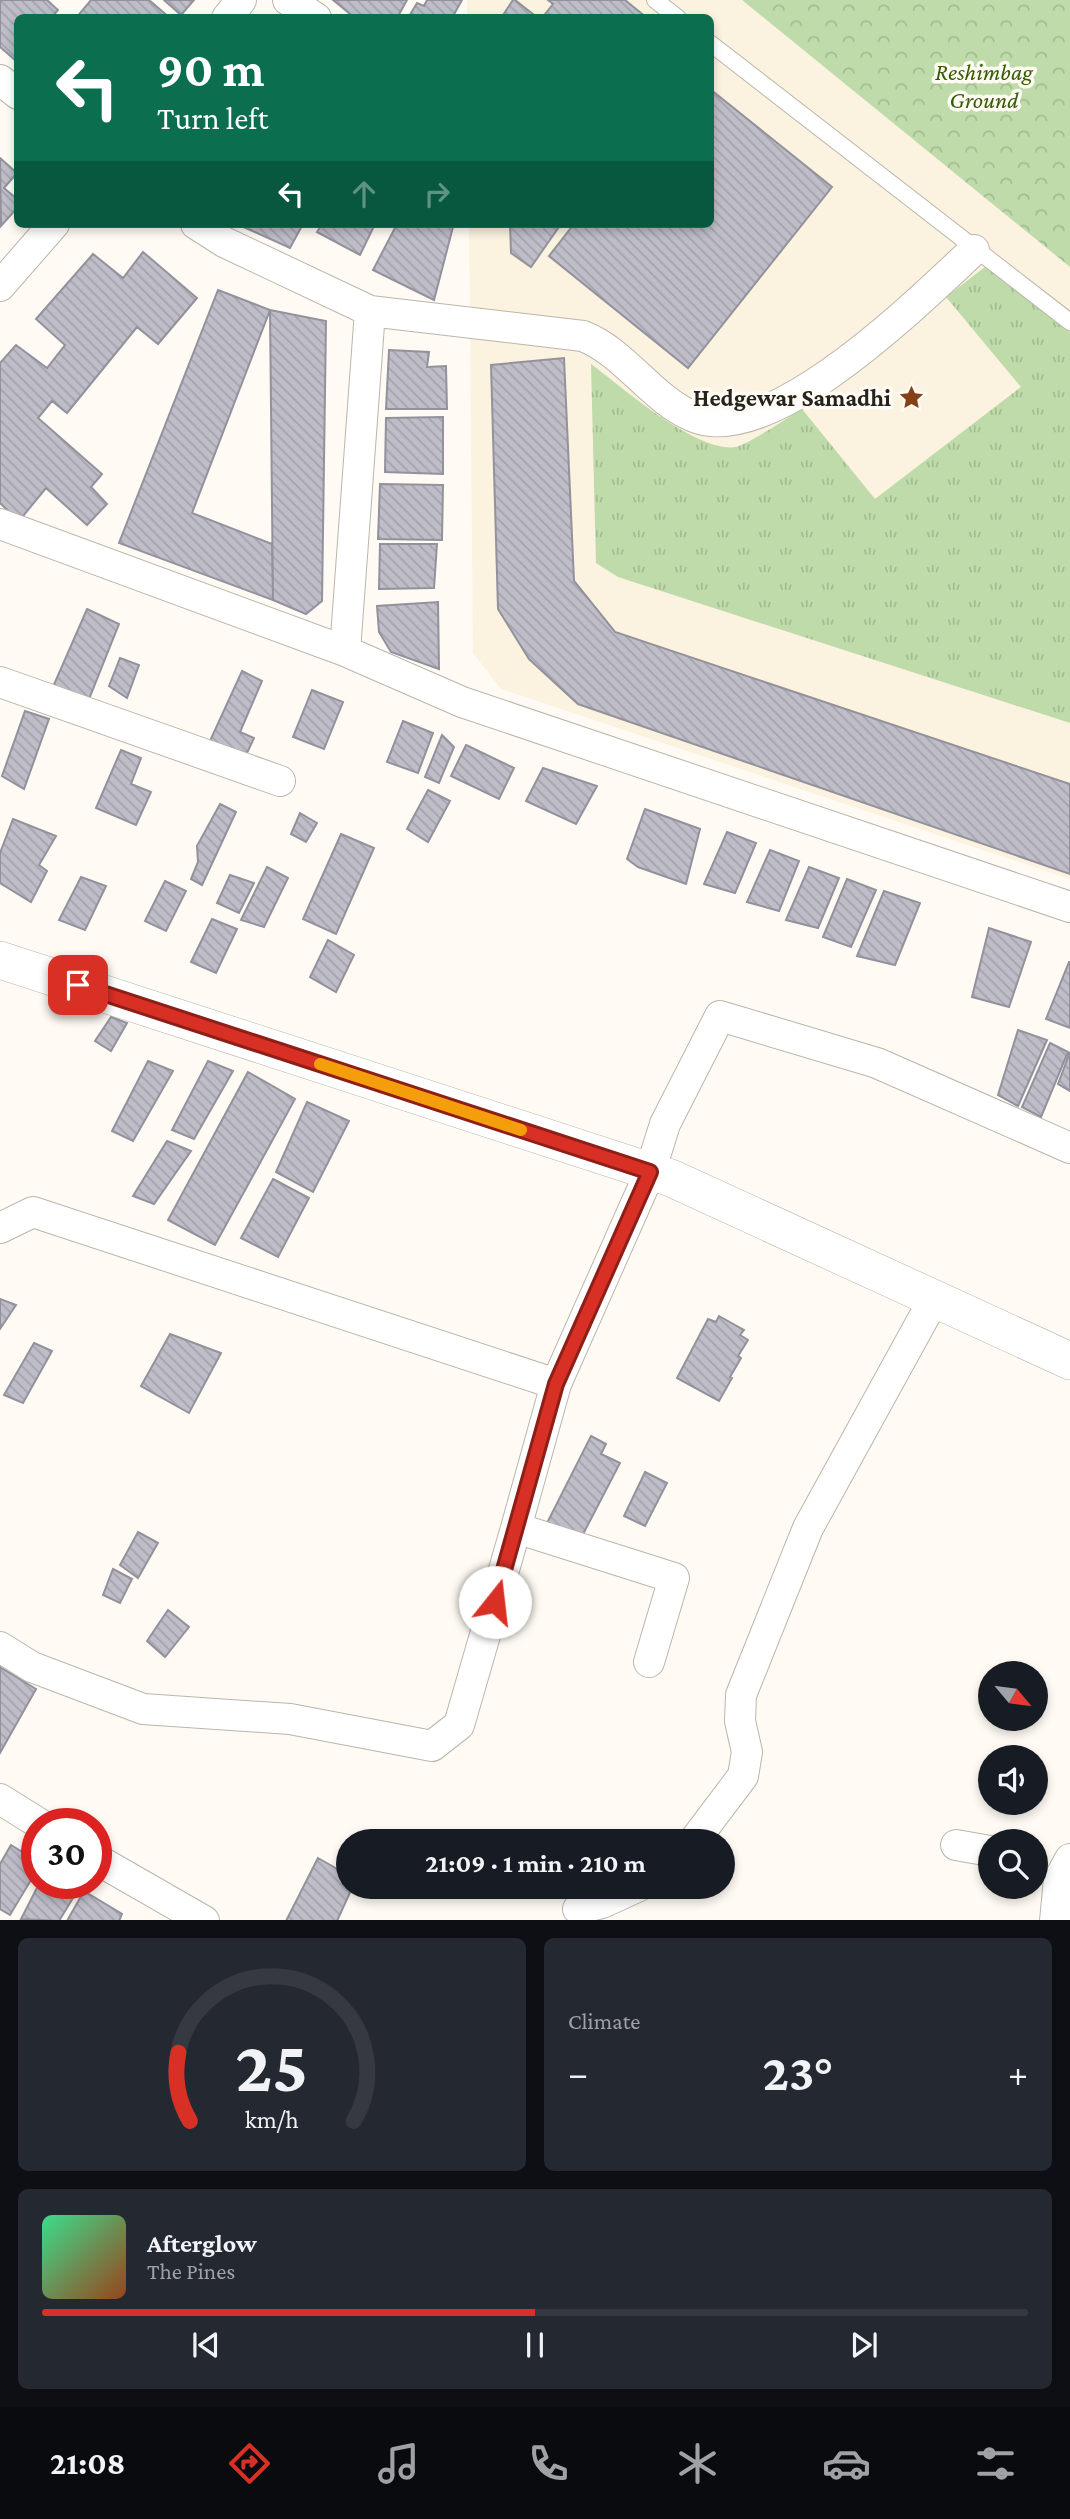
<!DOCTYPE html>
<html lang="en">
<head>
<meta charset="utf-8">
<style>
  body { margin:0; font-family:"Crimson Pro",serif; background:#242831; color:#f1f3f6; height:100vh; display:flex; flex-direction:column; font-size:26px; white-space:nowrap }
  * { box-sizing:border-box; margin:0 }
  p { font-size:23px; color:#9ea1a6 }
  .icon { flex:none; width:38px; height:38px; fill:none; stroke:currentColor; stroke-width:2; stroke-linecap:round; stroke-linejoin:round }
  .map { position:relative; height:1920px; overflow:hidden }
  .sheet { display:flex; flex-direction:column; gap:18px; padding:18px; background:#0d0f14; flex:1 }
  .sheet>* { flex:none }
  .guide { position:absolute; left:14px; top:14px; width:700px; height:214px; border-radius:10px; box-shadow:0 4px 10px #0003; background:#0b6e4f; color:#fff; overflow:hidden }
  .needle { width:46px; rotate:119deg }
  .controls { position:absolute; left:978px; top:1661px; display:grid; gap:14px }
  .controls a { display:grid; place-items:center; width:70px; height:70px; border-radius:50%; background:#171b24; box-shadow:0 4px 10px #0003; font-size:35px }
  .speed { position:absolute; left:21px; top:1808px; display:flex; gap:14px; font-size:35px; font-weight:700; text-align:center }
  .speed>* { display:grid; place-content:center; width:91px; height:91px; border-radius:50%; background:#171b24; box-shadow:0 4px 10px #0003; line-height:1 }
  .speed .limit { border:10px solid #d22; background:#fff; color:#111 }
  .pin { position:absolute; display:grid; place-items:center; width:60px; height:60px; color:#fff; margin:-30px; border-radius:14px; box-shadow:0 4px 10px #0006 }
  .me { position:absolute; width:77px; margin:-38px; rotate:16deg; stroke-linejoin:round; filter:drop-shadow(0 0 5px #0008) }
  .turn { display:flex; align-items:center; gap:24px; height:147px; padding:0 28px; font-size:32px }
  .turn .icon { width:91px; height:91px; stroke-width:2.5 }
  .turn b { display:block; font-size:49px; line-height:60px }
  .lanes { display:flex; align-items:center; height:66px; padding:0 28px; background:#0003; justify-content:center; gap:35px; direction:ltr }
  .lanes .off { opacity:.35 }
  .big { font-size:52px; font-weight:700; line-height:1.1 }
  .sheet .card { flex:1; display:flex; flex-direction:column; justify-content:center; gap:10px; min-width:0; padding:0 24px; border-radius:10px; background:#242831 }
  .sheet .dial { align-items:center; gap:0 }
  .dial svg { height:182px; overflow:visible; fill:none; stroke:#363941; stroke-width:7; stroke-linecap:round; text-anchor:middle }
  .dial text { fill:#f1f3f6; stroke:none }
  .song { display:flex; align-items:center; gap:21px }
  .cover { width:84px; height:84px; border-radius:10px; background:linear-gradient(135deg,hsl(150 70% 55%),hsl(20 70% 35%)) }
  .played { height:7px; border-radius:4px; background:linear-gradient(90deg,#d93025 50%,#363941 50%) }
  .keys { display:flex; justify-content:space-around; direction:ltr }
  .heat { display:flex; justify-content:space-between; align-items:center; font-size:38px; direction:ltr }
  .sheet .tiles { flex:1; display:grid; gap:18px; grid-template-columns:1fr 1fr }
  .card:last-child { grid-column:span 2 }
  .trip { position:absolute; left:336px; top:1829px; width:399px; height:70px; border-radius:35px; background:#171b24; box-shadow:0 4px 10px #0003; font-weight:700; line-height:70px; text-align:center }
  .tab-bar { display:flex; height:112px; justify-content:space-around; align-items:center; background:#090b0e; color:#9ea1a6 }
  .tab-bar .icon { width:49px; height:49px }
  .tab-bar .selected { color:#d93025 }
  .tab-bar b { font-size:32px; color:#f1f3f6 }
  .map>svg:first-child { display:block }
  .built { fill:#fbf2df }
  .grass { fill:url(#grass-tufts) }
  .park { fill:url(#park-crowns) }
  .building { fill:url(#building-back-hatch); stroke:#93919c; stroke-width:2 }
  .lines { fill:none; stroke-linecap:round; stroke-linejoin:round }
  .service-casing { stroke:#bbb6ab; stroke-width:18 }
  .minor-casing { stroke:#bbb6ab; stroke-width:32 }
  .tertiary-casing { stroke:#bbb6ab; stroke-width:38 }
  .service { stroke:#fff; stroke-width:16 }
  .minor { stroke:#fff; stroke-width:30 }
  .tertiary { stroke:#fff; stroke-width:37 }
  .route-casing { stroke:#8d1f18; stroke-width:18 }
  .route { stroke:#d93025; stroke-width:12 }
  .slow { stroke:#f59e0b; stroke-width:12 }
  .labels { text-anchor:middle; stroke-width:7; stroke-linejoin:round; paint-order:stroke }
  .park-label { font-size:24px; font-style:italic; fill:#355c05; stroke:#fffbf4 }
  .poi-label { font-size:24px; font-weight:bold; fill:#26231f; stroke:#fffbf4; text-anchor:end }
</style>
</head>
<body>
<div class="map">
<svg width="1070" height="1921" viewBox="0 0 1070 1921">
  <defs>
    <pattern id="grass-tufts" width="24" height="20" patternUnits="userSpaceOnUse" patternTransform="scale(1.75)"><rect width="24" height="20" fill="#bedba9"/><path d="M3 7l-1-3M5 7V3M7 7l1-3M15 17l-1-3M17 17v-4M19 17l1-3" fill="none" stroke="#a3bc91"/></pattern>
    <pattern id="park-crowns" width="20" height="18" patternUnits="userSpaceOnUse" patternTransform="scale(1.75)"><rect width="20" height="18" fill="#bedba9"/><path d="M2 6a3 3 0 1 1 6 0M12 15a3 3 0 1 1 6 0" fill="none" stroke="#a3bc91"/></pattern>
    <pattern id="building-back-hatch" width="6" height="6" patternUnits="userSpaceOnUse" patternTransform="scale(1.75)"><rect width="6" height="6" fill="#bfbdc8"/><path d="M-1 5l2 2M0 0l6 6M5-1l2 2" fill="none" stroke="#a4a2ab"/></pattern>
  </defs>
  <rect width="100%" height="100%" fill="#fffbf4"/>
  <path class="built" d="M467,0H742L1070,267V879L501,689L473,653L469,224H710V18L467,17Z"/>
  <path class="grass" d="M985,267L1070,332V723L618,577L596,563L591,364C622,387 696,453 736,447C747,445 789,417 802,409L875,499L1021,387L946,297Z"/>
  <path class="park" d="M742,0H1070V267Z"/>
  <path class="building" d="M0,0H47L58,10L51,18H18L16,61L0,47Z
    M91,0H149L170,18H76Z
    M164,0H194L181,15Z
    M333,0H407L397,18H355Z
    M427,0H462L452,18H408L417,3L424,6Z
    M513,0H515L538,18H501Z
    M548,0H625L647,18H542L553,4Z
    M710,89L832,187L688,368L549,256L574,224H710Z
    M0,158L17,173L4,188L18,200V207L1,226Z
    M237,224H303L290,248Z
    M322,224H375L360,255L317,232Z
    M397,224H447L453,227L434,300L373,270Z
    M510,224H561L531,267L511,253Z
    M143,252L197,298L158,344L137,327L67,413L52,401L38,418L102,474L91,487L107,504L87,525L46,488L19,521L0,503V363L16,345L47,368L65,345L36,319L93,254L123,278Z
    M218,290L270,310L192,513L272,544L273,600L119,543Z
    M270,310L326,321L322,601L306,614L273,600Z
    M389,350L429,352L427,367L446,366L447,409H386Z
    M564,358L574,581L615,632L1070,784V874L578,704L529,659L498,609L491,365Z
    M443,417V474L385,472L386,418Z
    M380,484L443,485L442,540L378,539Z
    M380,544H437L434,588L379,589Z
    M438,602L439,669L391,652L379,632L377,606Z
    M87,609L119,624L89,699L52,689Z
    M120,658L139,665L127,698L109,686Z
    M242,671L262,681L240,732L254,738L247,753L209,743Z
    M312,690L343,702L324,749L293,737Z
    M25,711L49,719L24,789L2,776Z
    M403,721L433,733L418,773L387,762Z
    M442,735L454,747L439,783L425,777Z
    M466,745L514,768L499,799L451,776Z
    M121,750L141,758L131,784L151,792L136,825L96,808Z
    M543,768L597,786L576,824L526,801Z
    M428,790L450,801L428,842L407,829Z
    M220,804L236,812L202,885L191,879L198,862L197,846Z
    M645,809L700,829L686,884L638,867L627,859Z
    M300,813L317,823L306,842L291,834Z
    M13,819L56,836L39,865L47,871L31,902L0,883V853Z
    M727,832L756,843L735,893L704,884Z
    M341,834L374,848L336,934L303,919Z
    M770,850L799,861L779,911L747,902Z
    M267,867L288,878L264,927L241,920Z
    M809,867L839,878L818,928L786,920Z
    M230,875L254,883L239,913L217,903Z
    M81,877L106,886L85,930L59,920Z
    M847,879L876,890L851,947L823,937Z
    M165,881L186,891L166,931L145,921Z
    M884,891L920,903L895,965L857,956Z
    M212,919L237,929L216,973L191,962Z
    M989,928L1031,942L1009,1007L972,997Z
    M328,940L354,955L336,992L310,977Z
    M1069,962H1070V1028L1046,1019Z
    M111,1017L127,1023L111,1051L95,1041Z
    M1018,1030L1047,1040L1018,1106L998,1095Z
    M1050,1043L1068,1052L1041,1117L1022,1107Z
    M1070,1052V1091L1058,1084Z
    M148,1061L173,1071L133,1141L112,1131Z
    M208,1061L233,1071L194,1139L172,1130Z
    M248,1072L295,1099L215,1245L168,1220Z
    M307,1102L349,1121L313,1192L276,1172Z
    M167,1141L191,1151L154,1204L133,1196Z
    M273,1179L309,1198L278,1257L241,1238Z
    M0,1299L16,1305L0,1329Z
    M719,1316L744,1330L740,1335L748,1340L738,1356L741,1358L730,1377L732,1378L719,1401L677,1378L708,1319L716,1322Z
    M170,1334L221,1353L189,1413L141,1386Z
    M34,1343L52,1351L23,1403L4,1395Z
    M591,1436L606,1444L601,1454L620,1463L579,1542L546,1525Z
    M645,1472L667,1483L645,1526L624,1516Z
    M138,1532L158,1543L138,1578L120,1565Z
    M113,1569L132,1579L120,1603L103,1595Z
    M168,1610L189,1627L165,1657L147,1641Z
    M0,1667L36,1689L0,1753Z
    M11,1845L37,1861V1870L10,1915L0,1909V1864Z
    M318,1858L348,1875V1886H353L337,1921H286Z
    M52,1883H71L79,1888L59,1921L21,1919L39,1884L48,1889Z
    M84,1891L122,1914L119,1921H67Z"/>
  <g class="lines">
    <defs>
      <path id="service" d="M655,0L678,18
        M710,43L1070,322"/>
      <path id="minor" d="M288,0L316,18
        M227,18L241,0
        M0,80L18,94
        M0,286L54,224
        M370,311L583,336C626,353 651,399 694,417C771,449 920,300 974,250
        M0,524L345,651L370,311L224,242L196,224
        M345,651L462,702L1070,907
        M0,682L280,781
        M0,1228L33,1212L556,1384
        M0,1647L32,1667L143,1709L290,1719L432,1746L459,1725L516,1528
        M649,1662L674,1578L516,1528L556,1384L650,1172L665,1124L720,1016L877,1063L1070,1148
        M0,1799L40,1824
        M694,1841L743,1776L747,1752L740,1721L741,1695L808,1528L934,1299
        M956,1845L990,1851
        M96,1859L204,1921
        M578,1909L602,1903L639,1886
        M1055,1921L1059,1879L1070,1859"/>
      <path id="tertiary" d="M0,960L671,1178L1070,1361"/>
    </defs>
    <use href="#service" class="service-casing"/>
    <use href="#minor" class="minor-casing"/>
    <use href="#tertiary" class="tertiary-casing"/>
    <use href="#service" class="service"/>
    <use href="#minor" class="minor"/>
    <use href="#tertiary" class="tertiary"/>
  </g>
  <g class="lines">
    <defs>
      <path id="route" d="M78,985L650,1172L556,1384L495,1602"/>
    </defs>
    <use href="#route" class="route-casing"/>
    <use href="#route" class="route"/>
    <path class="slow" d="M320,1064L521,1130"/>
  </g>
  <defs>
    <symbol id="sight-bare" viewBox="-9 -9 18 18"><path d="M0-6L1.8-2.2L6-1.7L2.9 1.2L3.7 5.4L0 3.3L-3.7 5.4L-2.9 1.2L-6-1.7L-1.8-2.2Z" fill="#854017" stroke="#fffbf4" stroke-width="2.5" paint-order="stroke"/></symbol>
  </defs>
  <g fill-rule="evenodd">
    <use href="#sight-bare" x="894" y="380" width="35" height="35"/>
  </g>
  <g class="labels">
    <g class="park-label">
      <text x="984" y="80">Reshimbag<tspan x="984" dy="28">Ground</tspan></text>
    </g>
    <g class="poi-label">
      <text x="891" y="406">Hedgewar Samadhi</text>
    </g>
  </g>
</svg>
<div class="controls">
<a><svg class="needle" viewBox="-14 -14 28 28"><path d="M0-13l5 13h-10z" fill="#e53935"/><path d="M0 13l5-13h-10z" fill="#9ea1a6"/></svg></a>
<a><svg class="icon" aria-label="sound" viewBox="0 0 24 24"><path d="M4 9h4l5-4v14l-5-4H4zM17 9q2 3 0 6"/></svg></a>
<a><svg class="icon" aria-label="search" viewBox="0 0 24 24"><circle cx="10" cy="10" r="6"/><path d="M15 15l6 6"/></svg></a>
</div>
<div class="speed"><div class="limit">30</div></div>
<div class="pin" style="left:78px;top:985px;background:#d93025"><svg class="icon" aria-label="arrive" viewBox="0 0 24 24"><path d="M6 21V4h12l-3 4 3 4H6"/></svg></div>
<svg class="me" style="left:495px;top:1602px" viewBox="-20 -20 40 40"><circle r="19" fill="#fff"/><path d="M0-13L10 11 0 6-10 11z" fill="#d93025"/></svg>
<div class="trip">21:09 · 1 min · 210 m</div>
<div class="guide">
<div class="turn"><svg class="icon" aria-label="left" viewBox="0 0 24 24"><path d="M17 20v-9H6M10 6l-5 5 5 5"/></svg><div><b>90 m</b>Turn left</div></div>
<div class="lanes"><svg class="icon" aria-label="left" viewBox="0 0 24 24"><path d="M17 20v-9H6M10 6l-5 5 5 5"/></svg><svg class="icon off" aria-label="ahead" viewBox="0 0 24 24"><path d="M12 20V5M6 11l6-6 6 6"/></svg><svg class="icon off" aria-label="right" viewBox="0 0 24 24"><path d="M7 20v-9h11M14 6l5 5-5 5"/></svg></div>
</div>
</div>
<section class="sheet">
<div class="tiles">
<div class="card dial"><svg viewBox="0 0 100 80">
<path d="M14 69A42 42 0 1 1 86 69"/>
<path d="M14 69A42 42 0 0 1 9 39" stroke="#d93025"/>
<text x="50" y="56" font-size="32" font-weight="700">25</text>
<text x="50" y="72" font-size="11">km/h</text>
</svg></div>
<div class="card"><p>Climate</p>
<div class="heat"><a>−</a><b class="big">23°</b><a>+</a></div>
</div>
<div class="card">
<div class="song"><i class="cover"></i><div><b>Afterglow</b><p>The Pines</p></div></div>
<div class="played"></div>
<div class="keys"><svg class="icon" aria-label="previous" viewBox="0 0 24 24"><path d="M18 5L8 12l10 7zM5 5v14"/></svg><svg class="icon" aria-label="pause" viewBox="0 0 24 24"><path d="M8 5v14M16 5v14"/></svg><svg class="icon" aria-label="next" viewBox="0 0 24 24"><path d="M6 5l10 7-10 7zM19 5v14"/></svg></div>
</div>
</div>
</section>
<nav class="tab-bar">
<b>21:08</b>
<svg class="icon selected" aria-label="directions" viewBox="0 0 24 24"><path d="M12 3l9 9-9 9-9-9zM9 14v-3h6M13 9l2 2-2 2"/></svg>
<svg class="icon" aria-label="music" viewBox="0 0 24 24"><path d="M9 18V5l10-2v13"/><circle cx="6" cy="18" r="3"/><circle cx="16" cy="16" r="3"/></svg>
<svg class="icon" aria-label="phone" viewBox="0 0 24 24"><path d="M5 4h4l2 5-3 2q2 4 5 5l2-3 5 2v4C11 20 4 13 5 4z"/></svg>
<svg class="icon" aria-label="climate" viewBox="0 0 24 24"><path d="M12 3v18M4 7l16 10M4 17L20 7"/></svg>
<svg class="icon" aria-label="car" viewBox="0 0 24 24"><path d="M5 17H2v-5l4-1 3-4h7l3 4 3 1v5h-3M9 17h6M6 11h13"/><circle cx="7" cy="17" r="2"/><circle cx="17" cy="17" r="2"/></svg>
<svg class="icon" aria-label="filters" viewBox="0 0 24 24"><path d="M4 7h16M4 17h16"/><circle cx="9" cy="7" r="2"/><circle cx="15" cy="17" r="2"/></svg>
</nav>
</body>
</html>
